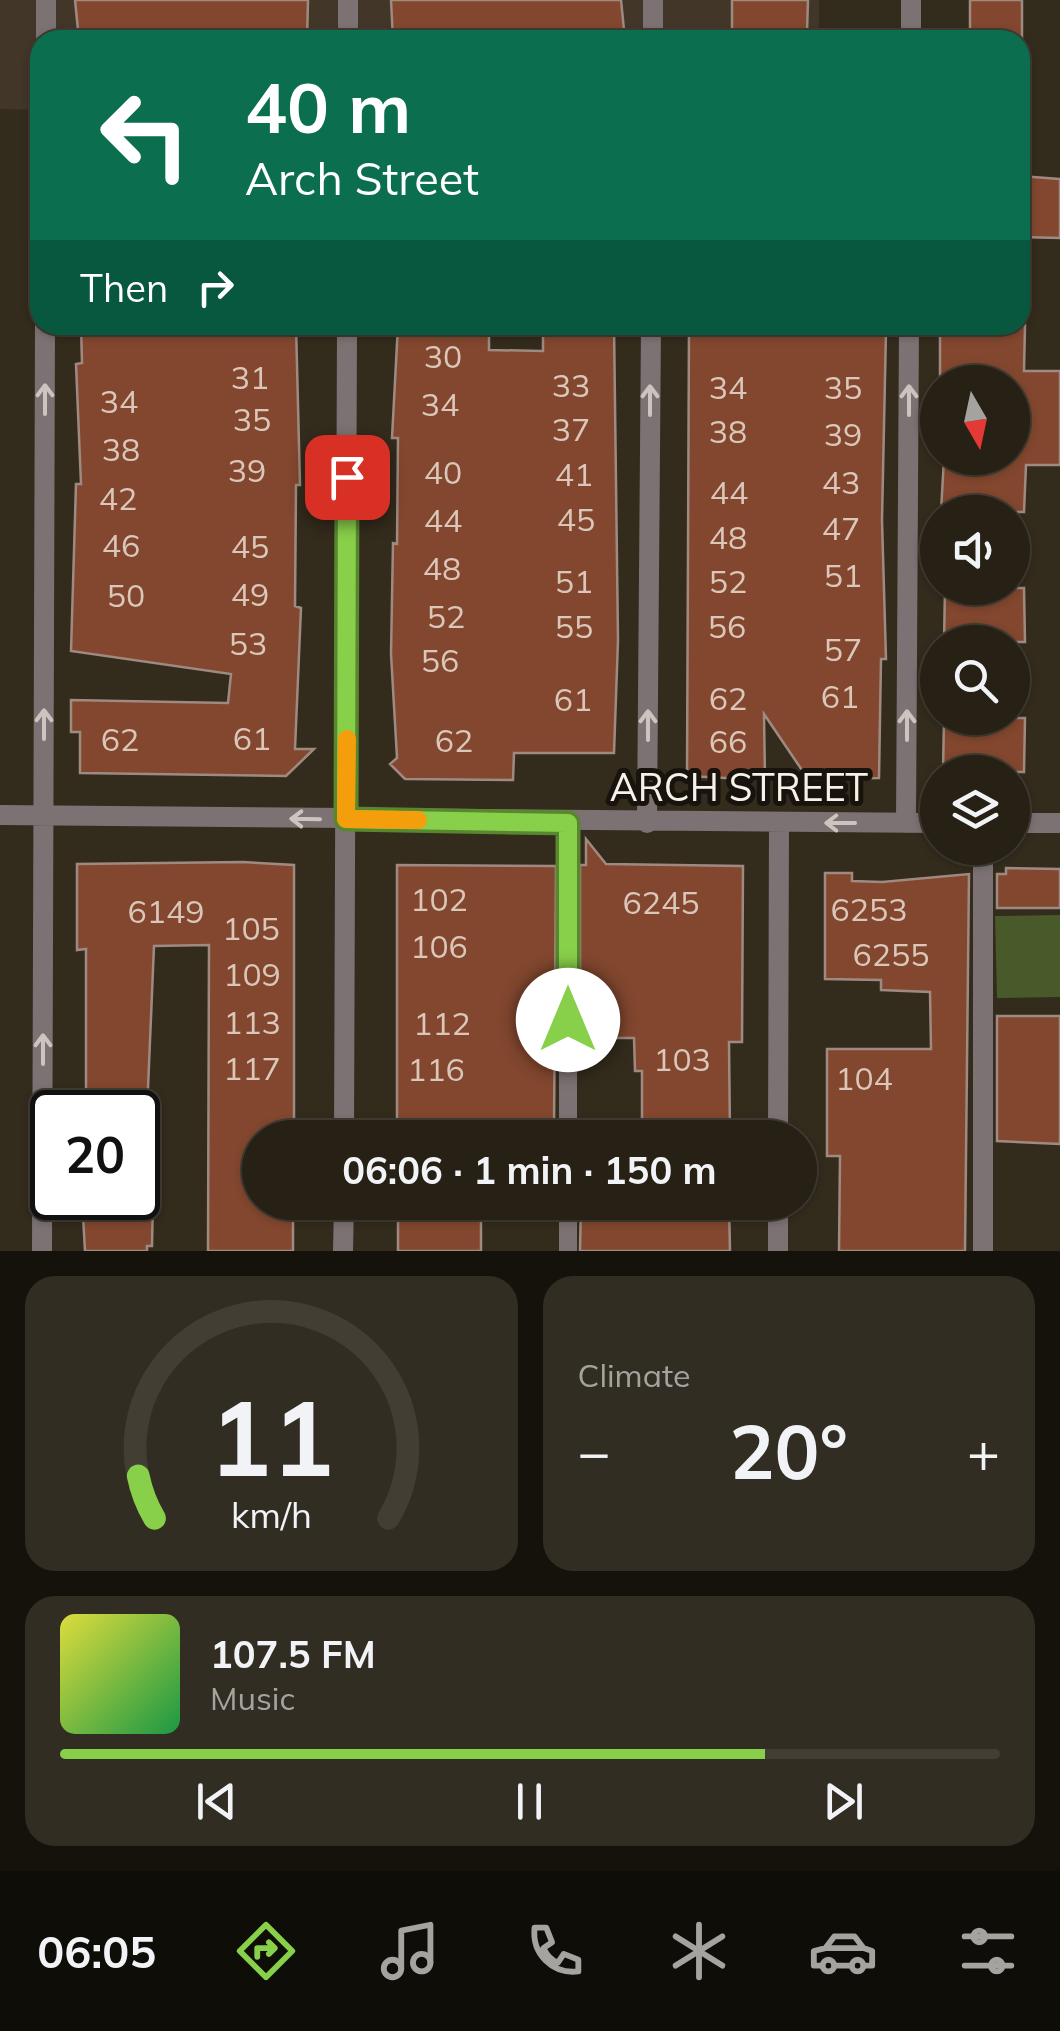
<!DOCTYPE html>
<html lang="en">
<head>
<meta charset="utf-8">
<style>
  body { margin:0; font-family:Mulish,sans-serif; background:#322d22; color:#f1f3f6; height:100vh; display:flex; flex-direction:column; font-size:38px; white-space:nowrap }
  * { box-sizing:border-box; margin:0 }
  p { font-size:32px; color:#a4a3a0 }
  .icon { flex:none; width:55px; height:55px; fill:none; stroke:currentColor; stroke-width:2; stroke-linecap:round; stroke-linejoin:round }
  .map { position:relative; height:1251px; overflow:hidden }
  .details { display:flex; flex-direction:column; gap:25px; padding:25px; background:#15120c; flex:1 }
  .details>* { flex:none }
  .banner { position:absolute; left:30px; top:30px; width:1000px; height:305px; border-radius:30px; box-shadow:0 2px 8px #0004,0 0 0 2px #423e34; background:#0b6e4f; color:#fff; overflow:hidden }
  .needle { width:65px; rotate:171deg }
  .tools { position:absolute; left:920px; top:365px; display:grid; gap:20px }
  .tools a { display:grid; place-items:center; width:110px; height:110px; border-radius:50%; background:#262015; box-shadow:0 2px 8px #0004,0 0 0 2px #423e34; font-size:50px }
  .speed { position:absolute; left:30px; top:1090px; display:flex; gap:20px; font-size:50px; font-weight:700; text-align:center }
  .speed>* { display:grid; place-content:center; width:130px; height:130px; border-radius:50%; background:#262015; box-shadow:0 2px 8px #0004,0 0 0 2px #423e34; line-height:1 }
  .speed .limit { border:5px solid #111; border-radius:15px; background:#fff; color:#111 }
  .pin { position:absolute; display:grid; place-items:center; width:85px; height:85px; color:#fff; margin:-42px; border-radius:20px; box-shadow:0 5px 15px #0006 }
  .me { position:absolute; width:110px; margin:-55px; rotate:0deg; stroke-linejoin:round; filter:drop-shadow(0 0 8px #0008) }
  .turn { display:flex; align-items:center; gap:35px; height:210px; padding:0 50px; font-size:45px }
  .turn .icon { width:130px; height:130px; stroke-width:2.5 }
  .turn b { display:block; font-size:70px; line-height:85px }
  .then { display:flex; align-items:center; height:95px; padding:0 50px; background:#0003; gap:20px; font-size:38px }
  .big { font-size:75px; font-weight:700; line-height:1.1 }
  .details .tile { flex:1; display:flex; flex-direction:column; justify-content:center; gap:15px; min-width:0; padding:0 35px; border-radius:30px; background:#322d22 }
  .details .dial { align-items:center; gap:0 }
  .dial svg { height:260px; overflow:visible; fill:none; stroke:#423e34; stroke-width:7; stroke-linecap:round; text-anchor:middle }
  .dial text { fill:#f1f3f6; stroke:none }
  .song { display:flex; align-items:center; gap:30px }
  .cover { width:120px; height:120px; border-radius:15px; background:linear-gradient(135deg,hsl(60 70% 55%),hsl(140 70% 35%)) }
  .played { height:10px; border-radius:5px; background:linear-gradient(90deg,#88cf4a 75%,#423e34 75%) }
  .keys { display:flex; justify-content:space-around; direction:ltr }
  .heat { display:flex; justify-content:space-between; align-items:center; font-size:55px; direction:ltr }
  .details .tiles { flex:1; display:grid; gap:25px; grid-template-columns:1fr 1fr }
  .tile:last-child { grid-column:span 2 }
  .trip { position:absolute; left:242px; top:1120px; width:575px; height:100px; border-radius:50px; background:#262015; box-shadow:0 2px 8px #0004,0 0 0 2px #423e34; font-weight:700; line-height:100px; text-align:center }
  .menu { display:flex; height:160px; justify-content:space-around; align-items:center; background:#0f0d08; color:#a4a3a0 }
  .menu .icon { width:70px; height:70px }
  .menu .current { color:#88cf4a }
  .menu b { font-size:45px; color:#f1f3f6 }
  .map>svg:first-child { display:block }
  .commercial { fill:#413627 }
  .green { fill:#495a2a }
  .building { fill:#82472e; stroke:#9f8a81; stroke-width:2.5 }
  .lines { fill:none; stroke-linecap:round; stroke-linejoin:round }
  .lane { stroke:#7c7273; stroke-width:18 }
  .street { stroke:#7c7273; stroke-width:20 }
  .oneway { stroke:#ccc5bf }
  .route-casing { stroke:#588730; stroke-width:25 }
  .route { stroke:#88cf4a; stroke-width:18 }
  .slow { stroke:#f59e0b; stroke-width:18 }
  .labels { text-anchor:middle; stroke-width:10; stroke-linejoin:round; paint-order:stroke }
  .number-label { font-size:32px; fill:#dac7ba }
  .street-label { font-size:38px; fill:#f7f2e8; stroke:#18140d }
</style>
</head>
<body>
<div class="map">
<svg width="1060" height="1251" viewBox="0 0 1060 1251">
  <rect width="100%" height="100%" fill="#332b1c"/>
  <path class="commercial" d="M0,0H819V40H40V110L0,109Z"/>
  <path class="green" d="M1060,915V997L997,998L995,916Z"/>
  <path class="building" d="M75,0H308L307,40H79Z
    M391,0H621L625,40H393Z
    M732,0H808L807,32H803V40H732Z
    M970,0H1022V40H970Z
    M1020,176L1060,179V238L1020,237Z
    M81,325H296L300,485H296L295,606L301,608L295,749H314L286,776L80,773V732H71V700L228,703L231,674L71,651L76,484H81L76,364L82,363Z
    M398,325H489V350L543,351V333H559V325H614L618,640L614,753H514L513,780L405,779L390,764L397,758L391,654L393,543L397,544L398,438H392Z
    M689,325H881V331H886L882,520L886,659H881L879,778L808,779L764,714L765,780L687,776Z
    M940,325H1025L1024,371H1060V465H1026L1024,512H941L944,458H1012V382H940Z
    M945,588H1024L1025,642H944Z
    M944,718H1025L1024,772H943Z
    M586,839L606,864L743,866L742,1042H729L730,1138H642V1071H635L634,1038H580V865H586Z
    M243,862L294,865V1138H260V1202H293V1251H208L209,945L154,946L147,1112H86V949L77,950V864Z
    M397,865L556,866L554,1129L481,1130V1138H397Z
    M1006,868L1060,869V908H997V874H1006Z
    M825,873H852V881L882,882L969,874L965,1251H839L840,1156H827V1049H931L930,992L881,990V980L825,979Z
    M997,1016H1060V1144L997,1141Z
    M82,1198H153L152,1246H147V1251H85Z
    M398,1202L481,1204V1251H398Z
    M581,1202H729L730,1251H580Z"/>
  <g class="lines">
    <path class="lane" d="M568,823V1138
      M568,1202V1251"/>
    <path class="street" d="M46,40V0
      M348,40V0
      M653,40V0
      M911,40V0
      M0,815L938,823
      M647,823L651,325
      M906,823L909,325
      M1012,823H1060
      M983,848V1251
      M344,1138L347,325
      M778,1138L779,822
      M42,1251L45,325
      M343,1251L344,1202
      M778,1251V1202"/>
  </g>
  <defs><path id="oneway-shaft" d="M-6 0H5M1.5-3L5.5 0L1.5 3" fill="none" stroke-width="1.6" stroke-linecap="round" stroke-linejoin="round" transform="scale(2.5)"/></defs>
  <g class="oneway">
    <use href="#oneway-shaft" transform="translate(45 399) rotate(-90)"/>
    <use href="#oneway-shaft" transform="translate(650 400) rotate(-90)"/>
    <use href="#oneway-shaft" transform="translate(909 400) rotate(-90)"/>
    <use href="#oneway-shaft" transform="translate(44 724) rotate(-90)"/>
    <use href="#oneway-shaft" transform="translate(648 725) rotate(-90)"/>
    <use href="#oneway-shaft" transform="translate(907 725) rotate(-90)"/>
    <use href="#oneway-shaft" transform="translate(305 819) rotate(-179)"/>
    <use href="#oneway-shaft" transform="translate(840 823) rotate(-180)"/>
    <use href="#oneway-shaft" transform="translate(43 1049) rotate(-90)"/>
  </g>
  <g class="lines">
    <defs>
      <path id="route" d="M347,477L346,819L568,823V1020"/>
    </defs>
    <use href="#route" class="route-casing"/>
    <use href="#route" class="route"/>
    <path class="slow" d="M347,739L346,819L418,820"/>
  </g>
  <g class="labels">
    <g class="number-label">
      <text x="443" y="368">30</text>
      <text x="250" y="389">31</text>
      <text x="571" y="397">33</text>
      <text x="728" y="399">34</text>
      <text x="843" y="399">35</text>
      <text x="119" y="413">34</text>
      <text x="440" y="416">34</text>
      <text x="252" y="431">35</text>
      <text x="571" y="441">37</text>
      <text x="728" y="443">38</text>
      <text x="843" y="446">39</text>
      <text x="121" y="461">38</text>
      <text x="247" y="482">39</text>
      <text x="443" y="484">40</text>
      <text x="574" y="486">41</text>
      <text x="841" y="494">43</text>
      <text x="729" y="504">44</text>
      <text x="118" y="510">42</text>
      <text x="576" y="531">45</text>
      <text x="443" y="532">44</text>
      <text x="841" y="540">47</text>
      <text x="728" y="549">48</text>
      <text x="121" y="557">46</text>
      <text x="250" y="558">45</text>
      <text x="442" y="580">48</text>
      <text x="843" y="587">51</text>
      <text x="574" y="593">51</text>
      <text x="728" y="593">52</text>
      <text x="250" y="606">49</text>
      <text x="126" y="607">50</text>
      <text x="446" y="628">52</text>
      <text x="574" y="638">55</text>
      <text x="727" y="638">56</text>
      <text x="248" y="655">53</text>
      <text x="843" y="661">57</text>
      <text x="440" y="672">56</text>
      <text x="840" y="708">61</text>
      <text x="728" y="710">62</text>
      <text x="573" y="711">61</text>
      <text x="252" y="750">61</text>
      <text x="120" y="751">62</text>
      <text x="454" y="752">62</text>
      <text x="728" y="753">66</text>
      <text x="439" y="911">102</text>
      <text x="661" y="914">6245</text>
      <text x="869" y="921">6253</text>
      <text x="166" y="923">6149</text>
      <text x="251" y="940">105</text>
      <text x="439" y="958">106</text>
      <text x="891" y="966">6255</text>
      <text x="252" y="986">109</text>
      <text x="252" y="1034">113</text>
      <text x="442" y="1035">112</text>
      <text x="682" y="1071">103</text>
      <text x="252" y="1080">117</text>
      <text x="436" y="1081">116</text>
      <text x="864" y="1090">104</text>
    </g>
    <g class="street-label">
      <text x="739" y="801">ARCH STREET</text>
    </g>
  </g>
</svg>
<div class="tools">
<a><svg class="needle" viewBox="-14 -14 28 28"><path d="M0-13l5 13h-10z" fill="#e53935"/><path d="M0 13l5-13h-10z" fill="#a4a3a0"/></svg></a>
<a><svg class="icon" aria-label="sound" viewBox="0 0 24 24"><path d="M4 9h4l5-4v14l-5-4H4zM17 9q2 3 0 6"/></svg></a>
<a><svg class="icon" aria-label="search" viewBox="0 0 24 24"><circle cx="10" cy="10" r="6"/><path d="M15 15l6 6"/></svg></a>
<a><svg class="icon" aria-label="layers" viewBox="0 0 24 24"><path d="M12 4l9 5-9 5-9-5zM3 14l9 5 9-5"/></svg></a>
</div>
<div class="speed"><div class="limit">20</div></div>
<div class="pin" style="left:347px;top:477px;background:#d93025"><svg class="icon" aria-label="arrive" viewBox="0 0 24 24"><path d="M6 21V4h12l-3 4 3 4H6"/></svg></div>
<svg class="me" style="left:568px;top:1020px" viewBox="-20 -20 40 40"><circle r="19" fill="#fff"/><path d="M0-13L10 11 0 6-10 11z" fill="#88cf4a"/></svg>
<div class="trip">06:06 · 1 min · 150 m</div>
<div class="banner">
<div class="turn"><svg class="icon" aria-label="left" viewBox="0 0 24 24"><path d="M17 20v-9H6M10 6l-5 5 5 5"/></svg><div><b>40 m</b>Arch Street</div></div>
<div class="then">Then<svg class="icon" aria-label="right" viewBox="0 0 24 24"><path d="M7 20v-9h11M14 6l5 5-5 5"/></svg></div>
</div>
</div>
<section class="details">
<div class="tiles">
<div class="tile dial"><svg viewBox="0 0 100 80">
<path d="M14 69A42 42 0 1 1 86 69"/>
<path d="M14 69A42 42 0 0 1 9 56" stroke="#88cf4a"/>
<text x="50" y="56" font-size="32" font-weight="700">11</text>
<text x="50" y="72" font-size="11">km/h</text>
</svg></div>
<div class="tile"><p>Climate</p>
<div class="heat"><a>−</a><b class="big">20°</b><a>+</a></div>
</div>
<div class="tile">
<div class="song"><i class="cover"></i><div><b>107.5 FM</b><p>Music</p></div></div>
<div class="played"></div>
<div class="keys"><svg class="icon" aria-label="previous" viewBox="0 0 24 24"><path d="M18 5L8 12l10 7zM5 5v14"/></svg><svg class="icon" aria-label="pause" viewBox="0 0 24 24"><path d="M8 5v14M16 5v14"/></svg><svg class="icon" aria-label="next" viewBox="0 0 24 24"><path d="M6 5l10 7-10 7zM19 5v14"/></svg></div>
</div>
</div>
</section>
<nav class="menu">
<b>06:05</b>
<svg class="icon current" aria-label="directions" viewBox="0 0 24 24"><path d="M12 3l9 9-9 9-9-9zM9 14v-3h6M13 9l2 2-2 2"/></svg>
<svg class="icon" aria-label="music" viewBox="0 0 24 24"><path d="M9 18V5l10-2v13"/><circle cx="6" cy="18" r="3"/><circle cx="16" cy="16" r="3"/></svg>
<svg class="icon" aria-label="phone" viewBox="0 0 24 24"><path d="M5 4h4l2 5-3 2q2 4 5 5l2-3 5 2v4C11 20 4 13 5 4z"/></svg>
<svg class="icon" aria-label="climate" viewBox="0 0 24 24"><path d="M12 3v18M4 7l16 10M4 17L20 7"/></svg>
<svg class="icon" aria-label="car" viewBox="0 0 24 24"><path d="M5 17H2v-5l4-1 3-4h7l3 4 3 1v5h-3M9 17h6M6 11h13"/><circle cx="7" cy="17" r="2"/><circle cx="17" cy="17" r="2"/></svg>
<svg class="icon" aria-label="filters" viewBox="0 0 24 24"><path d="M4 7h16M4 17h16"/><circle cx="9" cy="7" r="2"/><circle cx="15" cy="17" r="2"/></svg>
</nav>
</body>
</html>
